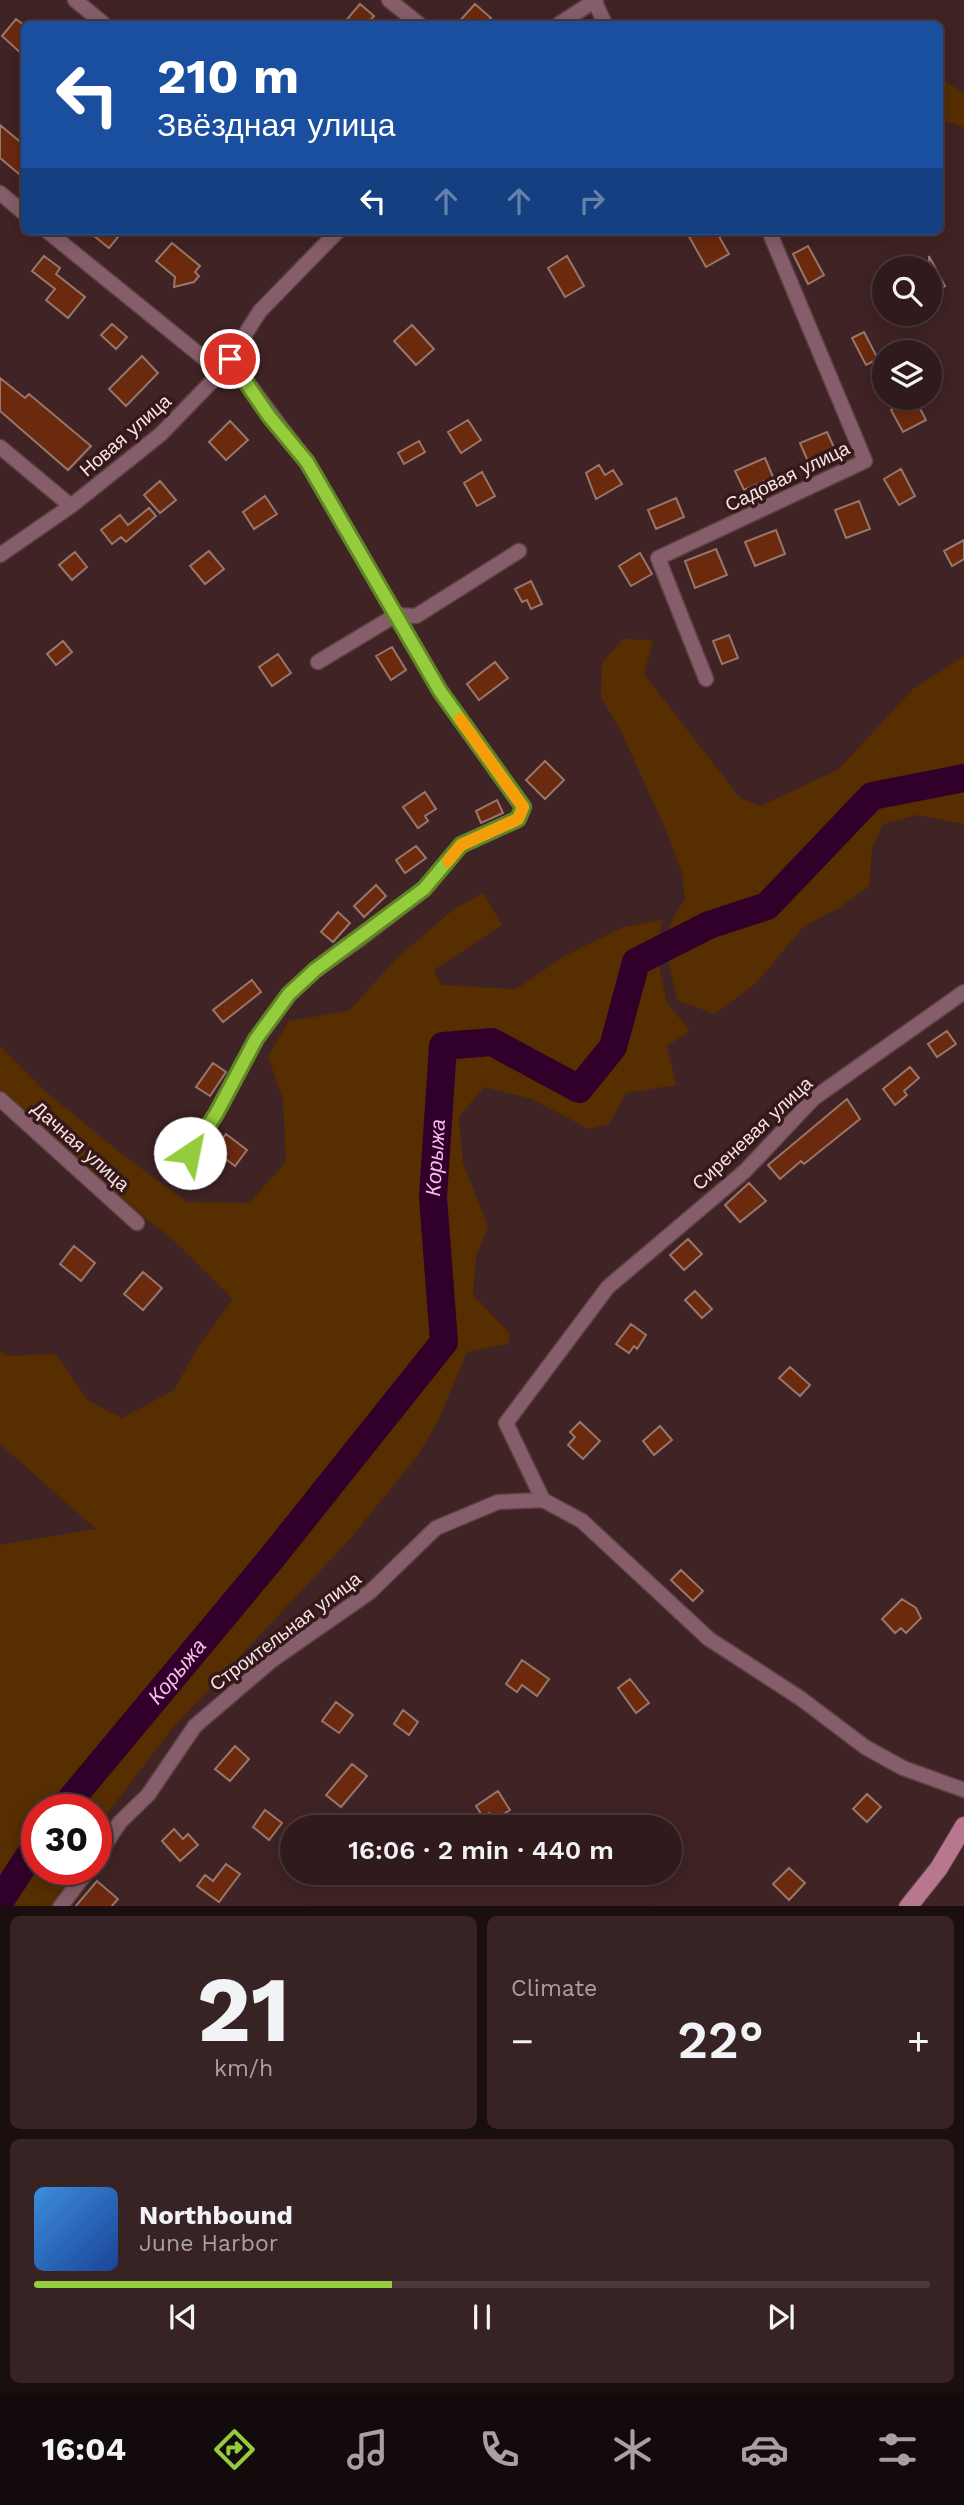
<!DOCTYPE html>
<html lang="en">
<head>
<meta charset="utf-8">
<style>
  body { margin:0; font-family:"Work Sans",sans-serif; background:#382324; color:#f1f3f6; height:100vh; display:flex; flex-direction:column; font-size:26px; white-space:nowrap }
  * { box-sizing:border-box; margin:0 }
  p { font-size:23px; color:#a8a1a3 }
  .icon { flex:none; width:38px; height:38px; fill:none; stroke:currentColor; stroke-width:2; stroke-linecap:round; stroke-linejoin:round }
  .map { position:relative; height:1906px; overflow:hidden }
  .side { display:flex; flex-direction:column; gap:10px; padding:10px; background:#1a0e0f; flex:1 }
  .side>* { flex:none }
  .hud { position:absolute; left:21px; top:21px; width:922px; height:214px; border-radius:10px; box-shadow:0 4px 18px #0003,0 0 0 2px #4b383a; background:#1a4fa0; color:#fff; overflow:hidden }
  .controls { position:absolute; left:872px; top:256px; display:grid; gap:14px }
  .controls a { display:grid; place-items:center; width:70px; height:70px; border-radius:50%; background:#301a1b; box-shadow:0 4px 18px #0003,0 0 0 2px #4b383a; font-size:35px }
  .speed { position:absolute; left:21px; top:1794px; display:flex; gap:14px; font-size:35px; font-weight:700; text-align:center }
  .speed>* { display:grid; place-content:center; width:91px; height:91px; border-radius:50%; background:#301a1b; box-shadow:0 4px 18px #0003,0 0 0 2px #4b383a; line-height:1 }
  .speed .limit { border:10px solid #d22; background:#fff; color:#111 }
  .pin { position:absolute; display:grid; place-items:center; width:60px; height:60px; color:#fff; margin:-30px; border:4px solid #fff; border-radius:50%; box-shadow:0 2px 7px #0007 }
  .me { position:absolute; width:77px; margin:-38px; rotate:34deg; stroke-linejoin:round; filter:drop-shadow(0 0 5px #0008) }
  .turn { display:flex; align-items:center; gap:24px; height:147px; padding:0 21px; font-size:32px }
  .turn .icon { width:91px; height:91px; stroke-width:2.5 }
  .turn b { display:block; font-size:49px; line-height:60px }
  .lanes { display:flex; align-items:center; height:66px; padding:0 21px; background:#0003; justify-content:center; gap:35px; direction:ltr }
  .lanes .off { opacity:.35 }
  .big { font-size:52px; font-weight:600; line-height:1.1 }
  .side .tile { flex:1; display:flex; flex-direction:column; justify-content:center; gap:10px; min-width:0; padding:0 24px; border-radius:10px; background:#382324 }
  .side .dial { align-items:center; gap:0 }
  .dial b { font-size:91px; line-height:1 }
  .song { display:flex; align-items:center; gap:21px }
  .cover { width:84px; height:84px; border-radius:10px; background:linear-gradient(135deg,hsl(210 70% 55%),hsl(220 70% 35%)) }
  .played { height:7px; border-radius:4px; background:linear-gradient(90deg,#94cc3c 40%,#4b383a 40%) }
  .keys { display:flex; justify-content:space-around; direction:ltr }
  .heat { display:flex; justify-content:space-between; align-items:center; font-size:38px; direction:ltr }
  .side .tiles { flex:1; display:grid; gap:10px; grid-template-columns:1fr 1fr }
  .tile:last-child { grid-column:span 2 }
  .trip { position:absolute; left:280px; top:1815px; width:402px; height:70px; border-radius:35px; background:#301a1b; box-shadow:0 4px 18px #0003,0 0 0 2px #4b383a; font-weight:600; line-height:70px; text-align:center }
  .menu { display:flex; height:112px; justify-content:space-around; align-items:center; background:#130a0b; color:#a8a1a3 }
  .menu .icon { width:49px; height:49px }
  .menu .active { color:#94cc3c }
  .menu b { font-size:32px; color:#f1f3f6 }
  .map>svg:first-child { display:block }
  .green { fill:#562e00 }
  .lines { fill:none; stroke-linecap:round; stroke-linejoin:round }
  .river { stroke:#31002a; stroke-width:28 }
  .building { fill:#6b290e; stroke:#97776b; stroke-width:2 }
  .street-casing { stroke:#5d4243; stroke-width:17 }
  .secondary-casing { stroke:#5d4243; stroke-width:20 }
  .street { stroke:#865d6b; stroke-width:14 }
  .secondary { stroke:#b8778e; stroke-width:18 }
  .route-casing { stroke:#608527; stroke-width:18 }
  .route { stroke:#94cc3c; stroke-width:12 }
  .slow { stroke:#f59e0b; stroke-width:12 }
  .labels { text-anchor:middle; stroke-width:7; stroke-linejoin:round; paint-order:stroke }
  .street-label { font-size:19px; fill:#f8e3e3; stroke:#35191a }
  .water-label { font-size:21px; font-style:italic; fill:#fabceb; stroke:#35191a }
</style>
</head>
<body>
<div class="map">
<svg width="964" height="1907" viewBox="0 0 964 1907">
  <rect width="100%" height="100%" fill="#402324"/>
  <path class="green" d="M940,78L964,93V127L940,120Z
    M623,639L653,640L644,674L740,798L761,806L839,769L913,689L964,656V824L918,815L883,824L872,848L869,886L837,909L804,926L756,983L715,1014L677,1000C669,961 657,935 685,900L682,873L668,835L622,733L601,697L602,663Z
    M483,893L502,925L434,970L441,985L516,989L566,955L624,927L662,920L656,953L667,1003L690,1031L667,1046L676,1085L626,1093L609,1124L589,1129L532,1099L484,1087L459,1117L463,1163L488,1227L476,1256L473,1295L510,1334L508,1344L467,1352L438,1421L418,1455L350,1539L172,1729L96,1828V1810H37V1869H73L53,1906H0V1545L96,1529L0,1444V1351L7,1356L56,1354L87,1400L122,1418L174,1390L198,1347L233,1299L168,1235L111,1193L0,1098V1046L45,1091L122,1154L187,1202L249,1203L286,1162L283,1100L268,1056L289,1021L349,1011L397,958L454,909Z"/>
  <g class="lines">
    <g class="river">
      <path id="s1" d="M62,1810L270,1560L444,1342L433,1197L443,1046L492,1042L579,1089L613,1047L636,962L709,925L767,906L872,796L964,778"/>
      <path d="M0,1901L37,1844"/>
    </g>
  </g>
  <path class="building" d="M360,4L374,16L367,24H343Z
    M475,4L491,18L485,24H457Z
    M16,19L24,25V56L2,36Z
    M0,125L24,145V178L0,158Z
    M88,231H123L109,248Z
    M686,231H716L729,254L706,267Z
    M172,243L200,266L195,272L199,276L194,282L174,287L175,277L156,261Z
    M808,246L824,275L808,284L793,254Z
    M44,256L60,268L56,274L85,297L68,318L46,300L55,289L32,271Z
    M567,256L584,286L565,297L548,268Z
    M929,256L945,286L929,295Z
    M112,324L127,337L116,349L101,335Z
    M412,325L434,349L416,365L394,341Z
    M864,332L878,359L866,365L852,338Z
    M142,356L158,373L126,406L109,389Z
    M0,378L25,398L29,394L91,446L68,470L0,411Z
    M914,397L926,420L903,432L891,410Z
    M468,420L481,440L461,453L448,432Z
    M230,421L248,440L226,460L209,442Z
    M827,432L837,454L810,466L800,443Z
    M419,441L425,452L404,464L398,453Z
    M765,458L773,477L744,490L735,471Z
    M599,465L605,475L613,470L622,484L596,499L586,473Z
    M901,469L915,496L899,505L884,479Z
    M482,472L495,496L477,506L464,483Z
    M160,481L176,500L160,513L144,495Z
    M265,496L277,514L254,529L243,512Z
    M676,498L684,517L656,529L648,510Z
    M859,501L870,529L846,538L835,510Z
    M149,508L156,516L126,542L121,537L112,544L101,530L120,515L128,525Z
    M776,530L785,554L755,566L745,542Z
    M964,540V559L952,566L944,551Z
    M716,549L727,575L695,588L685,561Z
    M209,551L224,569L205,584L190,566Z
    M75,552L87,567L72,580L59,565Z
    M640,553L652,574L631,586L619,566Z
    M531,581L542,604L531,609L527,600L522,602L515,589Z
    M729,635L738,658L722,664L713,641Z
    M63,641L72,652L56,665L47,654Z
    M392,647L406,670L391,680L376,656Z
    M278,654L291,673L272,686L259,667Z
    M495,662L508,678L479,700L467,684Z
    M545,761L564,780L545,799L526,780Z
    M425,792L436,809L425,816L428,821L418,828L403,807Z
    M497,800L503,813L481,823L476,811Z
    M416,846L426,858L405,873L396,860Z
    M376,885L386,896L364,917L354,906Z
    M338,912L350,923L333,942L321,932Z
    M252,980L261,992L223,1022L213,1010Z
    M947,1031L956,1044L937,1057L928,1044Z
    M213,1063L226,1072L210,1096L196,1087Z
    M910,1067L919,1078L904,1091L907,1095L895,1105L883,1089Z
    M847,1099L860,1119L804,1164L801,1161L780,1179L768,1165Z
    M226,1134L247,1150L235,1166L214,1150Z
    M749,1183L766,1201L740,1222L725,1205Z
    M688,1239L702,1254L684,1270L670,1255Z
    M74,1246L95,1263L81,1281L60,1264Z
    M143,1272L162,1288L143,1310L124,1294Z
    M695,1291L712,1309L702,1318L685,1300Z
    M631,1324L646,1335L637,1349L634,1346L629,1353L616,1344Z
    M790,1367L810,1385L800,1396L779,1378Z
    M580,1422L600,1441L583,1459L568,1445L575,1437L570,1432Z
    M660,1426L672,1440L654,1455L643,1441Z
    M681,1570L703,1591L693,1601L671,1580Z
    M902,1599L916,1608L921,1618L906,1633L901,1628L895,1633L882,1619Z
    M522,1660L549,1679L537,1696L522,1685L517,1692L506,1684Z
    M630,1679L649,1703L636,1713L618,1688Z
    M336,1702L353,1715L339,1733L322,1721Z
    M403,1710L418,1722L409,1735L394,1724Z
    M235,1746L249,1759L230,1781L215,1769Z
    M352,1764L367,1776L341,1807L326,1795Z
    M498,1791L510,1810L493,1820L489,1813L483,1817L476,1806Z
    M867,1794L881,1807L867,1822L853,1809Z
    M265,1810L282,1823L269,1840L253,1827Z
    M174,1829L183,1839L188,1834L198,1845L180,1861L162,1841Z
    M226,1864L240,1874L219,1902L197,1886L205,1875L213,1881Z
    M789,1868L805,1883L789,1900L773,1884Z
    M97,1881L118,1899L111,1907H75Z"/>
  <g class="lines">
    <defs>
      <path id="street" d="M75,0L104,24
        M389,0L419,24
        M594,0L605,24
        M559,24L596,0
        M0,193L24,213
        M47,231L221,372
        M0,447L71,506
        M0,555L71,506L161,434L221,372L260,311L338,231
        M318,662L396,615L416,616L519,551
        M706,679L658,558L865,461L769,231
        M0,1099L137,1223
        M190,1153L216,1114L256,1039L289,994L315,970L360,939L424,889L461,845L518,819L524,807L440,691L307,462L230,359
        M543,1500L506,1423L608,1287L745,1171L814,1098L964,992
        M96,1858L120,1822L148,1795L195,1726L271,1661L370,1592L436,1528L498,1502L543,1500L582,1521L709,1639L800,1698L865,1747L903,1768L964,1790
        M60,1907L89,1869"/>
      <path id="secondary" d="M908,1907L939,1868L964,1826"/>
    </defs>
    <use href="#street" class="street-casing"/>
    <use href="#secondary" class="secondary-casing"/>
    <use href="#street" class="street"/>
    <use href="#secondary" class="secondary"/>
  </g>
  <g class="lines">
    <defs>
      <path id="route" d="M190,1153L216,1114L256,1039L289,994L315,970L424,889L461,845L518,819L523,807L440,691L307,462L269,416L230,359"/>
    </defs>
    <use href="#route" class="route-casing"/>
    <use href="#route" class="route"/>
    <path class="slow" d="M448,861L461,845L518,819L523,807L460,719"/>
  </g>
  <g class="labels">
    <g class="street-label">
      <text transform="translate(125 435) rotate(-41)" y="7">Новая улица</text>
      <text transform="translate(787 476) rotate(-26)" y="7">Садовая улица</text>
      <text transform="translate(752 1133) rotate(-43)" y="7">Сиреневая улица</text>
      <text transform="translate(81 1146) rotate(42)" y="7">Дачная улица</text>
      <text transform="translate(285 1631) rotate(-37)" y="7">Строительная улица</text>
    </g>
    <g class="water-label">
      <text dy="7" stroke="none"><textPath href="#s1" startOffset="789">Корыжа</textPath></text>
      <text dy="7" stroke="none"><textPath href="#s1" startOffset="180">Корыжа</textPath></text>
    </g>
  </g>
</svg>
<div class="controls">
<a><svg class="icon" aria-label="search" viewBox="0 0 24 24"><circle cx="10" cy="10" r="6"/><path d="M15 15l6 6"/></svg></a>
<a><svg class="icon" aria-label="layers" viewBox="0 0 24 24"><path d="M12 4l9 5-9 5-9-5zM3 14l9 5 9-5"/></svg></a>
</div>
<div class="speed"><div class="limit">30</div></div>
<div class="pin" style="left:230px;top:359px;background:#d93025"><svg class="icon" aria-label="arrive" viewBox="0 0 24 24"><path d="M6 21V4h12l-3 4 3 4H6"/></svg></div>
<svg class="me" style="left:190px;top:1153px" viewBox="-20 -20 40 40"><circle r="19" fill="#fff"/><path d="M0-13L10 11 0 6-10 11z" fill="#94cc3c"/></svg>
<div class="trip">16:06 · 2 min · 440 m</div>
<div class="hud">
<div class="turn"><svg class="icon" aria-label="left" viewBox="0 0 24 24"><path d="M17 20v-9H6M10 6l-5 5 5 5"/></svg><div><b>210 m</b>Звёздная улица</div></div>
<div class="lanes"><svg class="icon" aria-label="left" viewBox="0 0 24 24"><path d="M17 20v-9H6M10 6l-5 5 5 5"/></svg><svg class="icon off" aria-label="ahead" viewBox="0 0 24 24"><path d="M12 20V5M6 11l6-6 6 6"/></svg><svg class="icon off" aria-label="ahead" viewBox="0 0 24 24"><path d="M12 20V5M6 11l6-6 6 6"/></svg><svg class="icon off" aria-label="right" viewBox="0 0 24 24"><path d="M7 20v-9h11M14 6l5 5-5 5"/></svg></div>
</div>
</div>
<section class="side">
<div class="tiles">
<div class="tile dial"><b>21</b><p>km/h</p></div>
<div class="tile"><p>Climate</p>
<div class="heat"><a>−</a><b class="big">22°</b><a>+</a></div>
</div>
<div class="tile">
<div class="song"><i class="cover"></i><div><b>Northbound</b><p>June Harbor</p></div></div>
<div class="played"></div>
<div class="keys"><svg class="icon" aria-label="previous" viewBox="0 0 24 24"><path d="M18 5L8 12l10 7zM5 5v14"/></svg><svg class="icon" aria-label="pause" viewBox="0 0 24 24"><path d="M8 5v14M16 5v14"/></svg><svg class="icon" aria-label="next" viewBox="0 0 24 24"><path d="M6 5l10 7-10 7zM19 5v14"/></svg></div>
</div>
</div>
</section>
<nav class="menu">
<b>16:04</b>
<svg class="icon active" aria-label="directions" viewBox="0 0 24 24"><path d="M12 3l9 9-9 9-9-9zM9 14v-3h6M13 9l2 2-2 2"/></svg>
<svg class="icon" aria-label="music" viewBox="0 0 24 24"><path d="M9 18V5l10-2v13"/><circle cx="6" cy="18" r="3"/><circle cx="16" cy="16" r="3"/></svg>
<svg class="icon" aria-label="phone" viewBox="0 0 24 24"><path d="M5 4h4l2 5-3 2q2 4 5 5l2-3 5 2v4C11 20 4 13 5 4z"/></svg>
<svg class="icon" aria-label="climate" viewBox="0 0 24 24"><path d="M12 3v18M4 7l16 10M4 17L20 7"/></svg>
<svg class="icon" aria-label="car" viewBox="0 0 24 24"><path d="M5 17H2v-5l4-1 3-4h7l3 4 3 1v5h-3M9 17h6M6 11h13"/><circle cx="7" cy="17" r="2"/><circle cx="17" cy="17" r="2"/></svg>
<svg class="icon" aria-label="filters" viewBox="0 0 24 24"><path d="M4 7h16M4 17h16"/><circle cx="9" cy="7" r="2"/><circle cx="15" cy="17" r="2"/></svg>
</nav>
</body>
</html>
